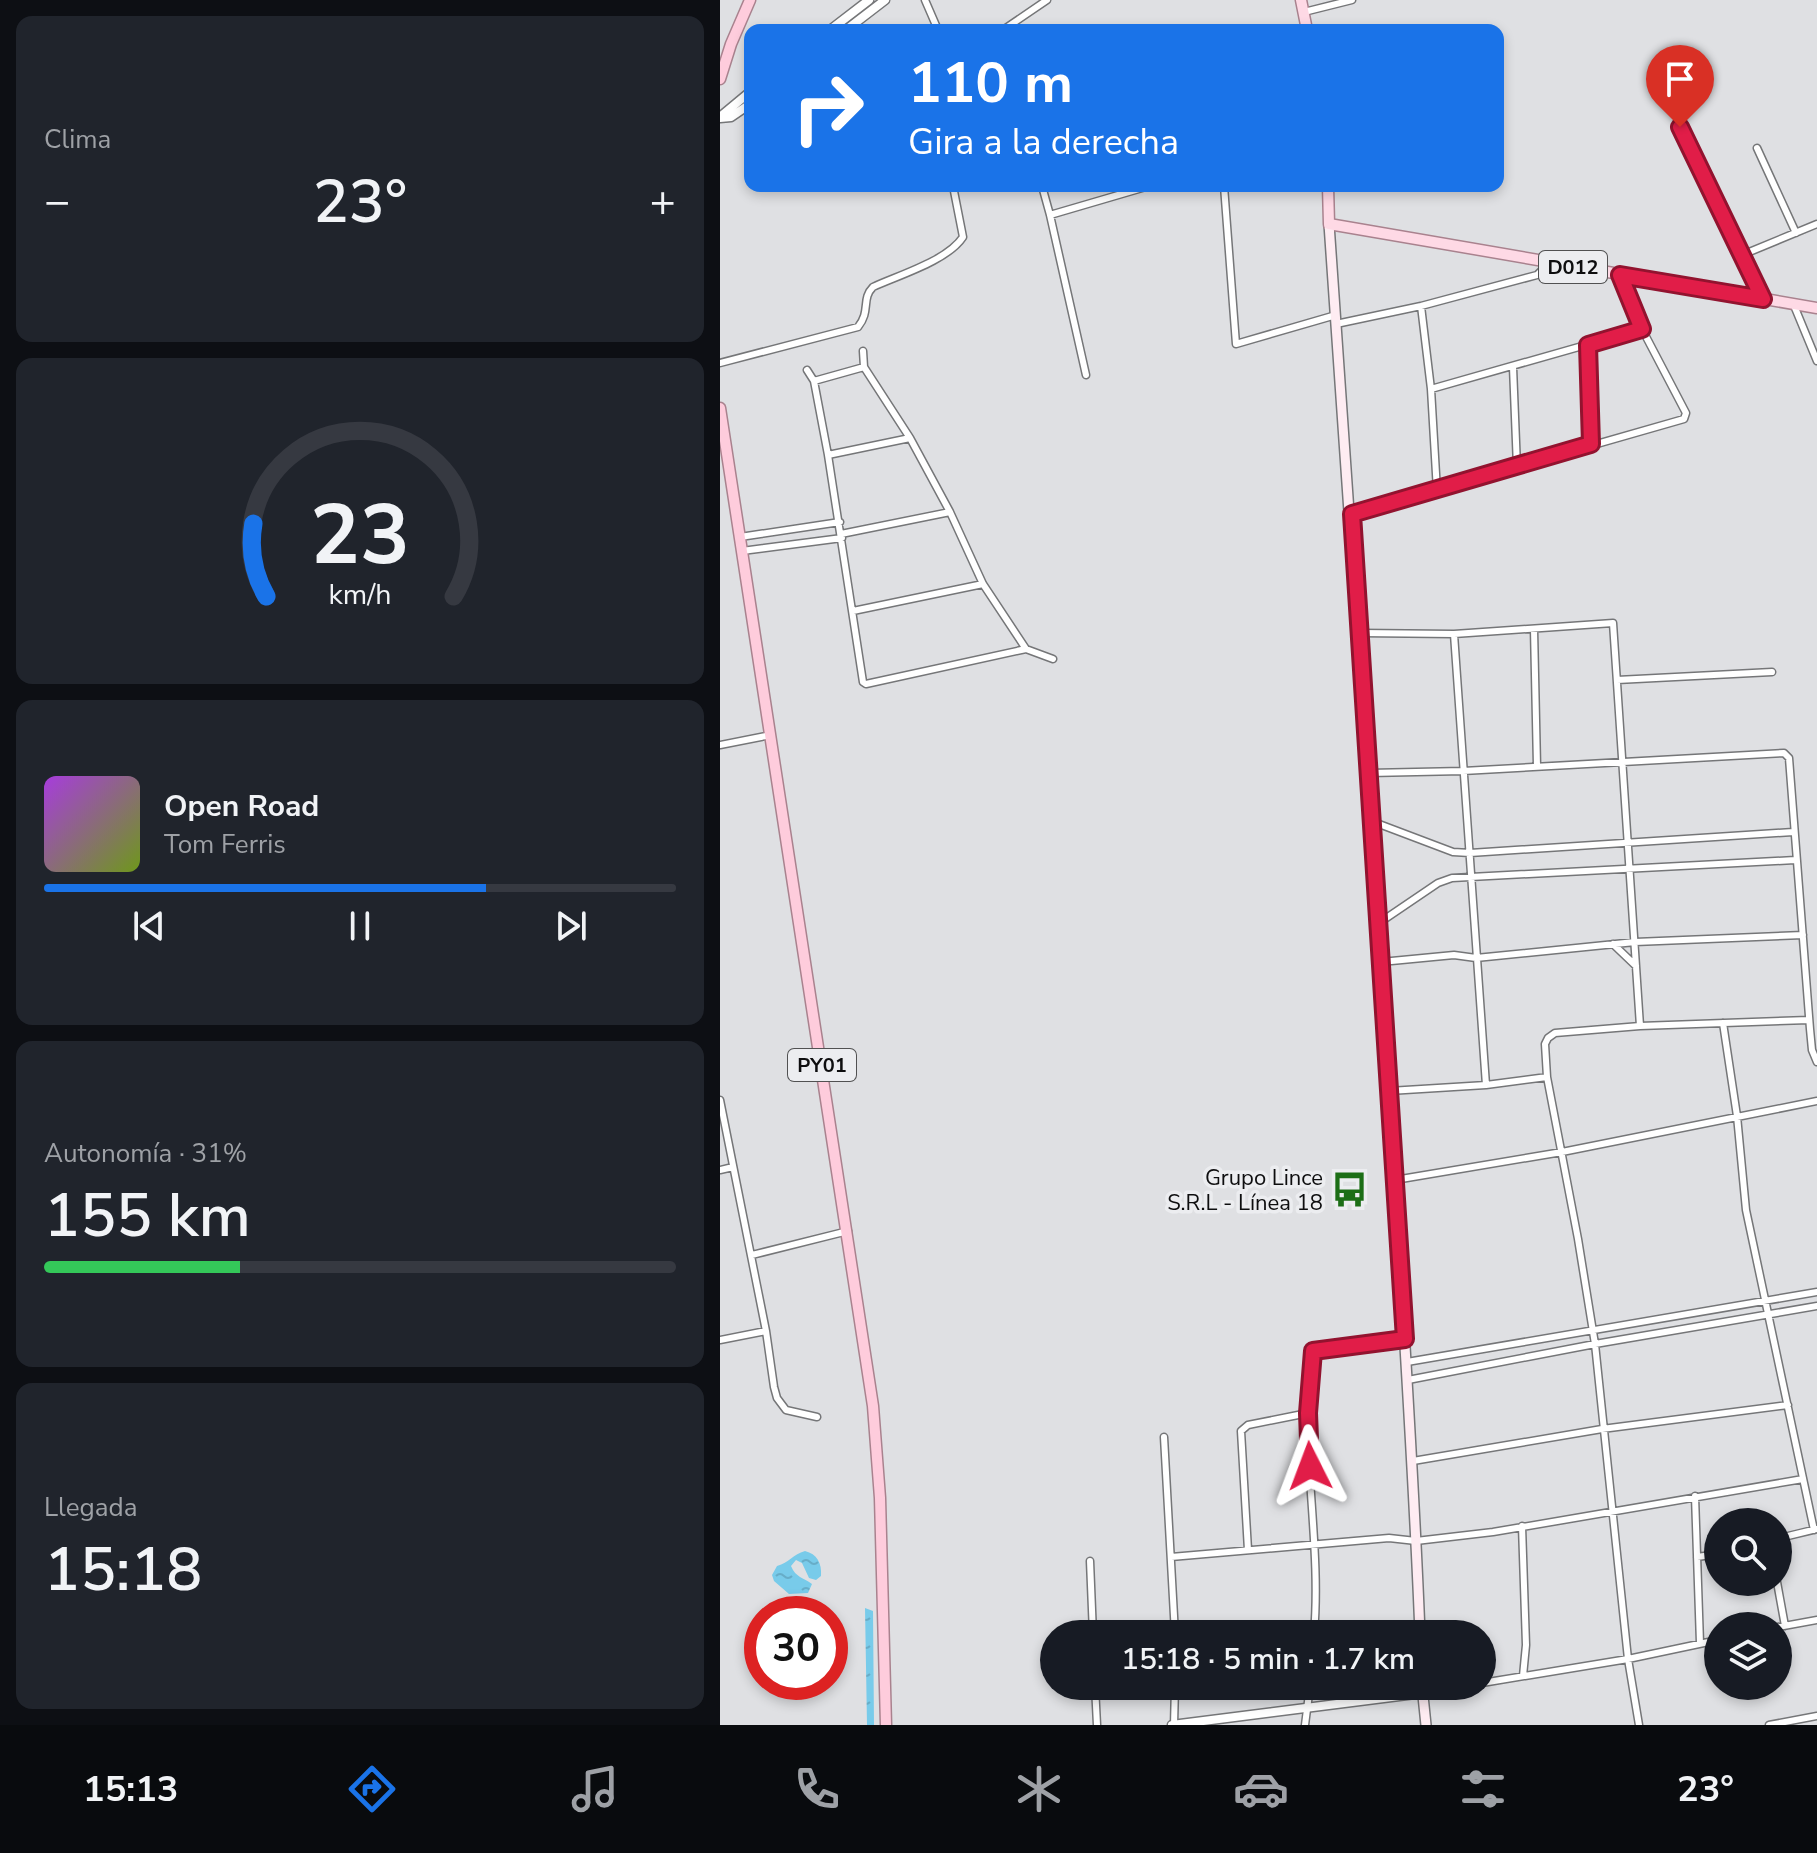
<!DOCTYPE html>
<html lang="es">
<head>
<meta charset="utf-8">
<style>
  body { margin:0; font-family:"Nunito Sans",sans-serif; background:#20242c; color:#f1f3f6; height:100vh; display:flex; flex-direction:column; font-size:30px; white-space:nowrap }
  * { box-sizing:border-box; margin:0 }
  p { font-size:26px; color:#9ea1a6 }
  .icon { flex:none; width:44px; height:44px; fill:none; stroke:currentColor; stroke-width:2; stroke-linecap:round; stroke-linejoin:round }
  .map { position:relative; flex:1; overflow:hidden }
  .details { display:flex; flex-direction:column; gap:16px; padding:16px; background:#0d0f14; width:720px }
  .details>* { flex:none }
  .top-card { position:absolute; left:24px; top:24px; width:760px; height:168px; border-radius:16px; box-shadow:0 4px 12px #0003; background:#1a73e8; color:#fff; overflow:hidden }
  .buttons { position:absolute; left:984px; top:1508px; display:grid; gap:16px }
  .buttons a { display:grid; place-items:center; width:88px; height:88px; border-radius:50%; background:#171b24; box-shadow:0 4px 12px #0003; font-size:40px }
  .speed { position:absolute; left:24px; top:1596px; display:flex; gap:16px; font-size:40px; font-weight:700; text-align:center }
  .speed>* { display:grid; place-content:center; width:104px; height:104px; border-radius:50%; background:#171b24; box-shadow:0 4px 12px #0003; line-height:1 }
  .speed .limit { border:12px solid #d22; background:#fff; color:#111 }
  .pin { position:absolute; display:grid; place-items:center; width:68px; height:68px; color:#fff; margin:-82px -34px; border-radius:50% 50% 50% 0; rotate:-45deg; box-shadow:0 0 8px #0007 }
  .pin .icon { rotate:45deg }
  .me { position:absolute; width:88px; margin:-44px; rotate:357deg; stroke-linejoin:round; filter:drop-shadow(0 0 6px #0008) }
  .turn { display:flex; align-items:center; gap:28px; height:168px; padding:0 32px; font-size:36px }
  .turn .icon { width:104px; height:104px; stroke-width:2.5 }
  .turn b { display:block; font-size:56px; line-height:68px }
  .big { font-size:60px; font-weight:600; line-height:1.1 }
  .details .widget { flex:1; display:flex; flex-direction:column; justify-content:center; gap:12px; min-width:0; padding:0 28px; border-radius:16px; background:#20242c }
  .details .dial { align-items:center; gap:0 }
  .dial svg { height:208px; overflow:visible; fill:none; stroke:#363941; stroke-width:7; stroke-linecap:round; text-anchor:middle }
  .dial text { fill:#f1f3f6; stroke:none }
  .song { display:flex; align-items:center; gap:24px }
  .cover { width:96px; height:96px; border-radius:12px; background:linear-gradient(135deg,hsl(280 70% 55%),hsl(80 70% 35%)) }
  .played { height:8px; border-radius:4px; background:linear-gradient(90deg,#1a73e8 70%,#363941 70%) }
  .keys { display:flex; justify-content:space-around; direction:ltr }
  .heat { display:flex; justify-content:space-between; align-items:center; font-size:44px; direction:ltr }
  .charge { height:12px; border-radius:6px; background:linear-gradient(90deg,#34c759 31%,#363941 0) }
  .trip { position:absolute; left:320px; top:1620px; width:456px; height:80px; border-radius:40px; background:#171b24; box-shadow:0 4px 12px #0003; font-weight:600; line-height:80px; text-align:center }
  .tab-bar { display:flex; height:128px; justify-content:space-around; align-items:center; background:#090b0e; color:#9ea1a6 }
  .tab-bar .icon { width:56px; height:56px }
  .tab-bar .current { color:#1a73e8 }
  .tab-bar b { font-size:36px; color:#f1f3f6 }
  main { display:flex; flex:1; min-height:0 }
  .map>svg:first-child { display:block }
  .water { fill:url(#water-ripples) }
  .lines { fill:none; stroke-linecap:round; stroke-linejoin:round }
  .minor-casing { stroke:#757678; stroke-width:9 }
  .tertiary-casing { stroke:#757678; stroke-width:11 }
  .secondary-casing { stroke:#757678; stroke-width:12 }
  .primary-casing { stroke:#a9828e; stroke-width:13 }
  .trunk-casing { stroke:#a9828e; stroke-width:13 }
  .minor { stroke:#fff; stroke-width:6 }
  .tertiary { stroke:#fff; stroke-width:8 }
  .secondary { stroke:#feecf2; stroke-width:9 }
  .primary { stroke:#fed9e5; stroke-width:10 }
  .trunk { stroke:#feccdc; stroke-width:10 }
  .route-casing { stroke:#92132f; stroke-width:20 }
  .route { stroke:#e11d48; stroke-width:14 }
  .labels { text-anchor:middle; stroke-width:7; stroke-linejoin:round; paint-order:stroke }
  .shield { fill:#ecedf0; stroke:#515152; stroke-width:2 }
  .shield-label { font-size:20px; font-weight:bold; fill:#0e0e0f }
  .poi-label { font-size:22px; fill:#0e0e0f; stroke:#ecedf0; text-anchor:end }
</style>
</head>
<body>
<main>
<section class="details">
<div class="widget"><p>Clima</p>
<div class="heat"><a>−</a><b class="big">23°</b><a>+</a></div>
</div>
<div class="widget dial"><svg viewBox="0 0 100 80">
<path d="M14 69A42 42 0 1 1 86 69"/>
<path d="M14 69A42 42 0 0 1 9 41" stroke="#1a73e8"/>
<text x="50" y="56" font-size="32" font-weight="700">23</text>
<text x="50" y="72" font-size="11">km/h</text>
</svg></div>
<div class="widget">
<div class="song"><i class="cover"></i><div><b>Open Road</b><p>Tom Ferris</p></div></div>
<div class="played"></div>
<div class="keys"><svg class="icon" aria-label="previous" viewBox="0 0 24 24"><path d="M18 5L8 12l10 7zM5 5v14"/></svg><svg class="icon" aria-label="pause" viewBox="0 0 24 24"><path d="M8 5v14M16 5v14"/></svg><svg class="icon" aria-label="next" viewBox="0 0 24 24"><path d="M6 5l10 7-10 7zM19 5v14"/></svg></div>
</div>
<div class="widget"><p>Autonomía · 31%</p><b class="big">155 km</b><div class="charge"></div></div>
<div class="widget"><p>Llegada</p><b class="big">15:18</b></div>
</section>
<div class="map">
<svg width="1097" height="1725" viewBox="0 0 1097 1725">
  <defs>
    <pattern id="water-ripples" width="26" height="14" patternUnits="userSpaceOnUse" patternTransform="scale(2)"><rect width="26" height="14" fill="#78cbea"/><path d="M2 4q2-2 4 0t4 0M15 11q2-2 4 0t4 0" fill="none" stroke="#67adc8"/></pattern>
  </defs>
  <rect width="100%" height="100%" fill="#dfe0e3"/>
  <path class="water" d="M85,1551C97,1554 102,1563 101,1576L96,1580L89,1578L82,1563L76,1560L71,1566C76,1578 83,1577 92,1584L88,1593L69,1594L54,1581L52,1575L57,1566C69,1563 73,1554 85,1551Z
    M145,1608L153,1611L154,1725H147Z"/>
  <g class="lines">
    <defs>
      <path id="minor" d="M205,0L218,30
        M584,12L632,0
        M283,30L327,0
        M960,127L1043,299
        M1037,148L1076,233
        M322,186L330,215L429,186
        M504,186L516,344L616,315
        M330,215L366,375
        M1022,255L1097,224
        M1073,303L1097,361
        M701,306L711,389L717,491
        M616,324L701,306L817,275L829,263
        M868,345L871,444
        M143,351L144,367L190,438L230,512L263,584L306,649L333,659
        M0,363L138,327C151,311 141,299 153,287C179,275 227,261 243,237L233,186
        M793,367L797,467
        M87,370L94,381L108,455L143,682L146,684L306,649
        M94,381L144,367
        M711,389L922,329
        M108,455L190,438
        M632,514L964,419L966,413L922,329L900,275
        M121,534L230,512
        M20,537L120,522
        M22,551L122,538
        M133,611L263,584
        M814,629L817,766
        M640,633L734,634L893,623L920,1026
        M734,634L766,1085
        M897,680L1052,672
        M0,745L51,735
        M649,773L743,771L1064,753L1069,758L1090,1029L1092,1050L1097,1062
        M651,821L733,852L750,853L1073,832
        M659,923L718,883L732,878L1075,860
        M893,944L916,966
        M661,962L734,955L756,958L915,942L1083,935
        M1003,1023L1017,1116L1026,1210L1094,1530
        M669,1091L766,1085L827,1077
        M0,1100L46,1331L54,1387L57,1398L66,1410L97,1417
        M0,1170L13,1167
        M675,1180L842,1152L1097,1101
        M32,1255L128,1231
        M0,1340L46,1331
        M687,1362L1097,1292
        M688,1380L875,1344L1097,1306
        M444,1437L455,1634
        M693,1461L882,1429L1068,1405
        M975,1496L980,1643
        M802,1526L806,1645L803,1676
        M1058,1541L1068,1536L1097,1529
        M528,1550L521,1431L528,1425L588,1413
        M451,1557L669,1538L696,1541L773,1532L1083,1479
        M977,1557L998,1554
        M370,1561L373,1634
        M1057,1582L1065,1626
        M1058,1627L1097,1620
        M524,1634L595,1627
        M594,1634C602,1541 579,1447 591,1354L593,1351L604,1348L685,1339
        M762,1683L908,1659L998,1640
        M375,1686L377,1725
        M703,1693L743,1686
        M454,1725L455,1686
        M585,1725L590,1686
        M919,1725L908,1659L875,1344L858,1239L827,1077L825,1044L828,1038L835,1033L920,1026L1089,1020
        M1049,1725L1097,1716"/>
      <path id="tertiary" d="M110,30L149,0
        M126,30L165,0
        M0,117L30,92
        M0,118L11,117L30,104
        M452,1725L703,1693"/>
      <path id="secondary" d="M609,224C631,512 651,800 669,1088C680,1270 693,1452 700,1634
        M702,1686L706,1725"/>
      <path id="primary" d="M581,0L587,30
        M608,186L609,224L1097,308"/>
      <path id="trunk" d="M0,79L11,44L30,0
        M0,408L153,1406L160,1498L166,1725"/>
    </defs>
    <use href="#minor" class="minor-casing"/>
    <use href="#tertiary" class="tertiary-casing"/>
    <use href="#secondary" class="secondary-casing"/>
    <use href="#primary" class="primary-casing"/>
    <use href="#trunk" class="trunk-casing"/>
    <use href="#minor" class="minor"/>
    <use href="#tertiary" class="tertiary"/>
    <use href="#secondary" class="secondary"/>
    <use href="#primary" class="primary"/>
    <use href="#trunk" class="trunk"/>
  </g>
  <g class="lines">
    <defs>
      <path id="route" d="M590,1466L588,1413L593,1351L685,1339L632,514L871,444L868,345L922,329L900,275L1043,299L960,127"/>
    </defs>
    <use href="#route" class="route-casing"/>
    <use href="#route" class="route"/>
  </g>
  <defs>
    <symbol id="bus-bare" viewBox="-9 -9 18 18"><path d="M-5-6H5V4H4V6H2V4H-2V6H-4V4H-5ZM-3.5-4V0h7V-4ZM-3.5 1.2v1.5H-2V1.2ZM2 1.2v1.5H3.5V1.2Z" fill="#1c6e16" stroke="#ecedf0" stroke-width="2.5" paint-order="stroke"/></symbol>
  </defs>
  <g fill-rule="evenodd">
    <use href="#bus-bare" x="604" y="1164" width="51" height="51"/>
  </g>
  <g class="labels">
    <g class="shield">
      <rect x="819" y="251" width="68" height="32" rx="6"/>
      <rect x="68" y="1049" width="68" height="32" rx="6"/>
    </g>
    <g class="shield-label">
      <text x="853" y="274">D012</text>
      <text x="102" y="1072">PY01</text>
    </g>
    <g class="poi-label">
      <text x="603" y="1185">Grupo Lince<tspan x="603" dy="25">S.R.L - Línea 18</tspan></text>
    </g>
  </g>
</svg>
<div class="buttons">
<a><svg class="icon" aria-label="search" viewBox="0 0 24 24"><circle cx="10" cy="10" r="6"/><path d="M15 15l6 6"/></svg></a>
<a><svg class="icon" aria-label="layers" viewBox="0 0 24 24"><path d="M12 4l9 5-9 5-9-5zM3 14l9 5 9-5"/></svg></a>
</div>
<div class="speed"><div class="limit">30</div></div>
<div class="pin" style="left:960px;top:127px;background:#d93025"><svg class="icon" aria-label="arrive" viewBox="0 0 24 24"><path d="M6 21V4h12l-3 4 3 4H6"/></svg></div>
<svg class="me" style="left:590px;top:1466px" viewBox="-20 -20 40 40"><path d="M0-17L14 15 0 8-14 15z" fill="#e11d48" stroke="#fff" stroke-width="4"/></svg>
<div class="trip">15:18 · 5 min · 1.7 km</div>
<div class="top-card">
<div class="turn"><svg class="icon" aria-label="right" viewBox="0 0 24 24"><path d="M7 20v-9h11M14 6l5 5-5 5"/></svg><div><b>110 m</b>Gira a la derecha</div></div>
</div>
</div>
</main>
<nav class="tab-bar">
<b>15:13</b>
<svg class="icon current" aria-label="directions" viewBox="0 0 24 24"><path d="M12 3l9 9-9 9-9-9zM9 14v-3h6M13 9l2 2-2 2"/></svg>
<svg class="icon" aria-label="music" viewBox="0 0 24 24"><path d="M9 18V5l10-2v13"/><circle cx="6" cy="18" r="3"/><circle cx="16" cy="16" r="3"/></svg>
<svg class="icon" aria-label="phone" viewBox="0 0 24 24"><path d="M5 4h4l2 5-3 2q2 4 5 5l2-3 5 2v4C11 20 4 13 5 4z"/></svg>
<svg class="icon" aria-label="climate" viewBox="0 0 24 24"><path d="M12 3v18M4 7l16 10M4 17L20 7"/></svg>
<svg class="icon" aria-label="car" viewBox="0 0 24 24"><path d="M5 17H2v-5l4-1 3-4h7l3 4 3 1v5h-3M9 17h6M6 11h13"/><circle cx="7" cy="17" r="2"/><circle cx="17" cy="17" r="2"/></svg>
<svg class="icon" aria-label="filters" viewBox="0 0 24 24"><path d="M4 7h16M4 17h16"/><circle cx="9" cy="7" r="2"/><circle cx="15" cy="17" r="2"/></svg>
<b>23°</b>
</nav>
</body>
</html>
